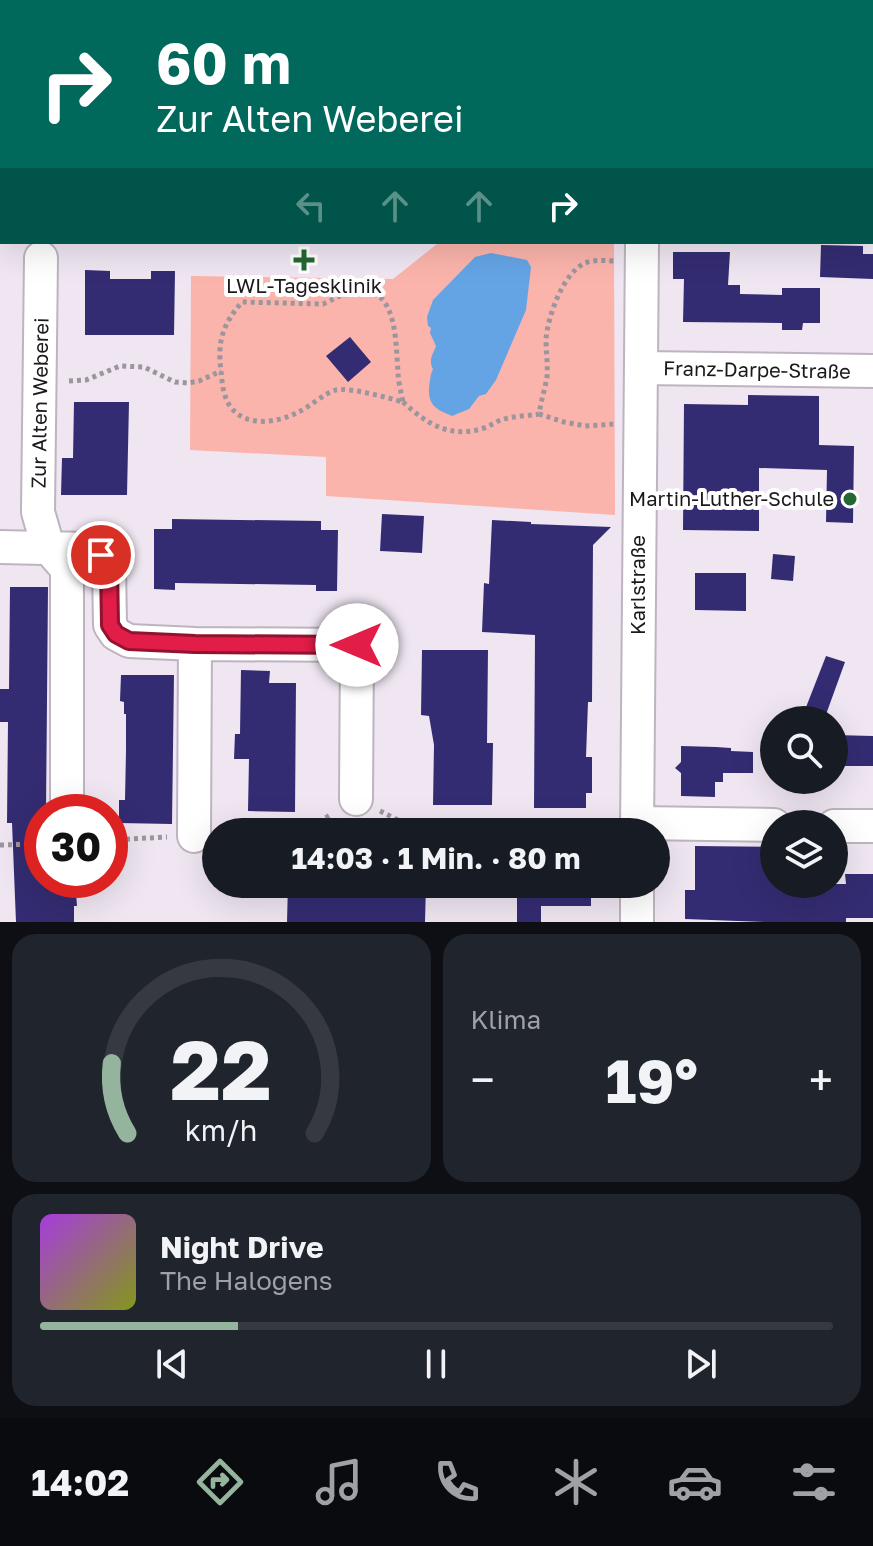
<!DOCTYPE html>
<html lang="de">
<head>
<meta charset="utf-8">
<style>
  body { margin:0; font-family:"Golos Text",sans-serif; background:#20242c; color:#f1f3f6; height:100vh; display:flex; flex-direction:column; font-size:30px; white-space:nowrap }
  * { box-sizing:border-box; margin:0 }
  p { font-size:26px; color:#9ea1a6 }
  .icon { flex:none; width:44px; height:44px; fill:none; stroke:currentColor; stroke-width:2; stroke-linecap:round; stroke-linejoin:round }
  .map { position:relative; height:922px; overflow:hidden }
  .sheet { display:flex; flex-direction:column; gap:12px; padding:12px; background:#0d0f14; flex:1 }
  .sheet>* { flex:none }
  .top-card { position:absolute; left:0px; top:0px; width:874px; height:244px; box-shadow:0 8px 32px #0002; background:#00695c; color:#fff; overflow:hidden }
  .buttons { position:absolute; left:760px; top:706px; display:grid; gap:16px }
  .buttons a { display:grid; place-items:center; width:88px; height:88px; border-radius:50%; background:#171b24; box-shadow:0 8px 32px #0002; font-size:40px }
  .speed { position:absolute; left:24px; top:794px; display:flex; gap:16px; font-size:40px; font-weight:700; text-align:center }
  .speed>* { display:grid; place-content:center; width:104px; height:104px; border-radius:50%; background:#171b24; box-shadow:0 8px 32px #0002; line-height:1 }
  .speed .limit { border:12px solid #d22; background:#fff; color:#111 }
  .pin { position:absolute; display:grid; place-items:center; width:68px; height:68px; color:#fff; margin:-34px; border:4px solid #fff; border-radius:50%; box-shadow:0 2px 8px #0007 }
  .me { position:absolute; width:88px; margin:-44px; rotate:270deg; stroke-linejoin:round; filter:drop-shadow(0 0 6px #0008) }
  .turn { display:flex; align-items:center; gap:28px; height:168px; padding:0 24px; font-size:36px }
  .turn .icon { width:104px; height:104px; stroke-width:2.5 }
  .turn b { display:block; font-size:56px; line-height:68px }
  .lanes { display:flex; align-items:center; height:76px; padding:0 24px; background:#0003; justify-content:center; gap:40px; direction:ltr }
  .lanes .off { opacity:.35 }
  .big { font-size:60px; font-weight:700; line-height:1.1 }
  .sheet .widget { flex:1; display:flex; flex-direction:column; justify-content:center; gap:12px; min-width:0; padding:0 28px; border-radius:24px; background:#20242c }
  .sheet .dial { align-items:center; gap:0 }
  .dial svg { height:208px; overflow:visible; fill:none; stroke:#363941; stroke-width:7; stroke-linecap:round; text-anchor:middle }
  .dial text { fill:#f1f3f6; stroke:none }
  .song { display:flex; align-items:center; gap:24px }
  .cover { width:96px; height:96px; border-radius:12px; background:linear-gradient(135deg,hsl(280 70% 55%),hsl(70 70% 35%)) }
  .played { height:8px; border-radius:4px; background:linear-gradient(90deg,#95b49e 25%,#363941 25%) }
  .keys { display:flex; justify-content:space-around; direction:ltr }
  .heat { display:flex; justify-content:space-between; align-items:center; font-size:44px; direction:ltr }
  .sheet .tiles { flex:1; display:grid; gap:12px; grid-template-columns:1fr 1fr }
  .widget:last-child { grid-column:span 2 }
  .trip { position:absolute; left:202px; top:818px; width:468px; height:80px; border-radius:40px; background:#171b24; box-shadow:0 8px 32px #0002; font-weight:700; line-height:80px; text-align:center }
  .dock { display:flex; height:128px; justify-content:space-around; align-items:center; background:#090b0e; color:#9ea1a6 }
  .dock .icon { width:56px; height:56px }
  .dock .active { color:#95b49e }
  .dock b { font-size:36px; color:#f1f3f6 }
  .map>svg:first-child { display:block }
  .green { fill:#fbb4ab }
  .water { fill:#64a4e5 }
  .building { fill:#342c72 }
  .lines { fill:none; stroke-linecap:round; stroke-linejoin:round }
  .street-casing { stroke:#bdb4c0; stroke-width:36 }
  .path { stroke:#9c959e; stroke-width:5; stroke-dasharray:4 4; stroke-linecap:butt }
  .street { stroke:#fff; stroke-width:32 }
  .route-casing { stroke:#92132f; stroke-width:20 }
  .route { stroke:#e11d48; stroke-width:14 }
  .poi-dot { fill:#246732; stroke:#fff; stroke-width:3 }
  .labels { text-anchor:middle; stroke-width:8; stroke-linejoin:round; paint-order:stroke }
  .poi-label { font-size:20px; fill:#1c191d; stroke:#fff }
  .street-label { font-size:20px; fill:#1c191d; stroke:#fff }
</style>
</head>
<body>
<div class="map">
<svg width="873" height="922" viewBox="0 0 873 922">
  <rect width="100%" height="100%" fill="#efe6f2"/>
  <path class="green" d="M445,242H614L615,515L326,496V457L190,450L191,276L393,279L437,244Z"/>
  <path class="water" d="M491,253L527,260L531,267L526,310L496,380L486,394L479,396L469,409L452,416C437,410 428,406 429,388C430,381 430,375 433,369C428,360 433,354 436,346L430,333L431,328L428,326L427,317L433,300L475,257Z"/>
  <path class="building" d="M821,245L863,246V254H873V279L820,277Z
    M673,252H730L728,285H740V294L782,295V288H820V323H803L802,330H782V323L683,322L684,279H673Z
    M85,270L110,271V279H151V271H175L174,335H85Z
    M350,337L371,362L348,382L326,356Z
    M748,395L819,396V445L854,446L853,523L826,522L827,470L759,468V531L683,530L684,404L748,405Z
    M74,402H129L127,495H61L62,458H73Z
    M382,514L424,516L422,553L380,551Z
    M172,519L321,521V530H338L337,591H316V585L175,583V590L154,589V529H172Z
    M492,520L531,522V524L611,527L593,545L592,702H588L586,757H592V793H586V808H534L535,635L482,632L484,583L489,584Z
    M773,554L795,556L793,581L771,579Z
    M695,573H746V611L695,610Z
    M10,587H48L46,812H42V880H75L77,906H74V922H16L12,823H7L8,722H0V689H9Z
    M422,650H488L487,743H493L492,805H433L434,745L429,716L421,715Z
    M826,656L845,662L824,720H801Z
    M241,670L270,671L269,683H296L295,812L248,811L249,759H234L235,734H240Z
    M121,675H174L172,824L119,823V800H125L126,751V714H124V702L120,701Z
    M834,735L873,736V766H834Z
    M681,746L716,747L731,748V751L753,752V773H723V782H715V797L681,796V773L675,768L681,762Z
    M695,846L774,847V884H846L845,874H873V918H846V922H765L685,919V890H695Z
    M288,884H426L425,922H287Z
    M517,884H591V906H541V922H517Z"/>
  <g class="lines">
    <defs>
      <path id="street" d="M644,2V0
        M41,258L38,512L48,547L67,569V812
        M641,368L873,371
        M0,547L88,549L101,555L109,565L110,625L116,634L129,641L195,644L357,645L356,799
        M637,823L774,825
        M834,826H873
        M637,832L642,242
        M194,836L195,644
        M637,922V884"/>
    </defs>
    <use href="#street" class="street-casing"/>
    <path class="path" d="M357,293C366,293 374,292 381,298C397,314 396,350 398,371C398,381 401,392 403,402C389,398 349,387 336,390C324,393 310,407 298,412C278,423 245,428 230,406C223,396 222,382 221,371C217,341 223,324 242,302L323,304L340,296Z
      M69,381L86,380L120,366L144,367L175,382L188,383L199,381L221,371
      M403,402C427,424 450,439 484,428C490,426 495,422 501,420C513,416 527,416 539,414C541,401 545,389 547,377C548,364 546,352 546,339C548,316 563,273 585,263C595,259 607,261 616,261
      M539,414L564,422L585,426L615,424
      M380,811L422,832
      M265,832L305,830L332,814
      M110,840L167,837
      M0,845L42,844"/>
    <use href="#street" class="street"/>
  </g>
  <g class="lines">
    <defs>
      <path id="route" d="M101,555L109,565L110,625L116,634L129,641L195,644L357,645"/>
    </defs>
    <use href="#route" class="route-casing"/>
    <use href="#route" class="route"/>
  </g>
  <g class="poi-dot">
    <path d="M300 248h8v8h8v8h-8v8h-8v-8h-8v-8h8z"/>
    <circle cx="850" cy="499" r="8"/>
  </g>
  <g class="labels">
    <g class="poi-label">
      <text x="304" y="293">LWL-Tagesklinik</text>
      <text x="834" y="506" text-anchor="end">Martin-Luther-Schule</text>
    </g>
    <g class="street-label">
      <text transform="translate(757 370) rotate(1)" y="7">Franz-Darpe-Straße</text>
      <text transform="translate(40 403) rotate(-89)" y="7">Zur Alten Weberei</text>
      <text transform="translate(638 585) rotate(-90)" y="7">Karlstraße</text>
    </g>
  </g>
</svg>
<div class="buttons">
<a><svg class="icon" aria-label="search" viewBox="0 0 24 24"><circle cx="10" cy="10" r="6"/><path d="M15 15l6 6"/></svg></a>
<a><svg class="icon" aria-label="layers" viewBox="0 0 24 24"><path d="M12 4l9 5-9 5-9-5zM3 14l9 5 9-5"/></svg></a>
</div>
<div class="speed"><div class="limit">30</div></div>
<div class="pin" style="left:101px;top:555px;background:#d93025"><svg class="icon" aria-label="arrive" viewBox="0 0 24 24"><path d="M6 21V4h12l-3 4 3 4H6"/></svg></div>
<svg class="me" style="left:357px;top:645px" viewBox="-20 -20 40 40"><circle r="19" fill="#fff"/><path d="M0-13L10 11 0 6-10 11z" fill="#e11d48"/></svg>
<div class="trip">14:03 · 1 Min. · 80 m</div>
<div class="top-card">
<div class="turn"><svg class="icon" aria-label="right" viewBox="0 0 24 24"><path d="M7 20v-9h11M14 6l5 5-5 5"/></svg><div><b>60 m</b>Zur Alten Weberei</div></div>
<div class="lanes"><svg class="icon off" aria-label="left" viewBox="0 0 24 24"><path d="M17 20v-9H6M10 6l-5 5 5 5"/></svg><svg class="icon off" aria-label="ahead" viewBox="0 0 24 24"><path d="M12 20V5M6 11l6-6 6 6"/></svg><svg class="icon off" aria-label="ahead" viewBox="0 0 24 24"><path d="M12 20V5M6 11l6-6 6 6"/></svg><svg class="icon" aria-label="right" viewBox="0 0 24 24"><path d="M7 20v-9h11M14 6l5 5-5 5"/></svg></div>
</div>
</div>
<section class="sheet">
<div class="tiles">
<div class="widget dial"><svg viewBox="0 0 100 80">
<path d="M14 69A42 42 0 1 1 86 69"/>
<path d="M14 69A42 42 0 0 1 8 42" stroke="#95b49e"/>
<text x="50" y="56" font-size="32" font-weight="700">22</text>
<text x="50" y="72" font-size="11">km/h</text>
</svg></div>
<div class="widget"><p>Klima</p>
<div class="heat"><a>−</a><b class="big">19°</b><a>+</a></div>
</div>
<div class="widget">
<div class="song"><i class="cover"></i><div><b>Night Drive</b><p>The Halogens</p></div></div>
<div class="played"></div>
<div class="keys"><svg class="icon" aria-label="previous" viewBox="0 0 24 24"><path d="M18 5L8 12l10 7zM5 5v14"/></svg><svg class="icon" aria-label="pause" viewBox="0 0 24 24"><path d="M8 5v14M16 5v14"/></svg><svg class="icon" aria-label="next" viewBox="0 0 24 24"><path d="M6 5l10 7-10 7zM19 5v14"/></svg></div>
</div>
</div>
</section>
<nav class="dock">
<b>14:02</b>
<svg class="icon active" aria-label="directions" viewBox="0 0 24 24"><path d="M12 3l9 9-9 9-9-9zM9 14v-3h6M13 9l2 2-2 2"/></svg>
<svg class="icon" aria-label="music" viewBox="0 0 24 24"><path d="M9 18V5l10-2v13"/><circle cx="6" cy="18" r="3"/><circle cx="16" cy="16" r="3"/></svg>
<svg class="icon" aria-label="phone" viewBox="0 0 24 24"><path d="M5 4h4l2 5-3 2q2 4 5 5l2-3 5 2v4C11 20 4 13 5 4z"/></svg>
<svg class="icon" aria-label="climate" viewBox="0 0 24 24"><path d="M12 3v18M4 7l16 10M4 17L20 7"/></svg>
<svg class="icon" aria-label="car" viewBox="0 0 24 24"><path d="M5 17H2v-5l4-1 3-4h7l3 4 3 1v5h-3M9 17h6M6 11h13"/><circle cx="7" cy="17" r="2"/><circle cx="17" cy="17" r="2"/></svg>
<svg class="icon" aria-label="filters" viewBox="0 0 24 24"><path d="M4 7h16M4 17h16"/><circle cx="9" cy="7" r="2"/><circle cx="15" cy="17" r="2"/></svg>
</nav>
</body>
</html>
